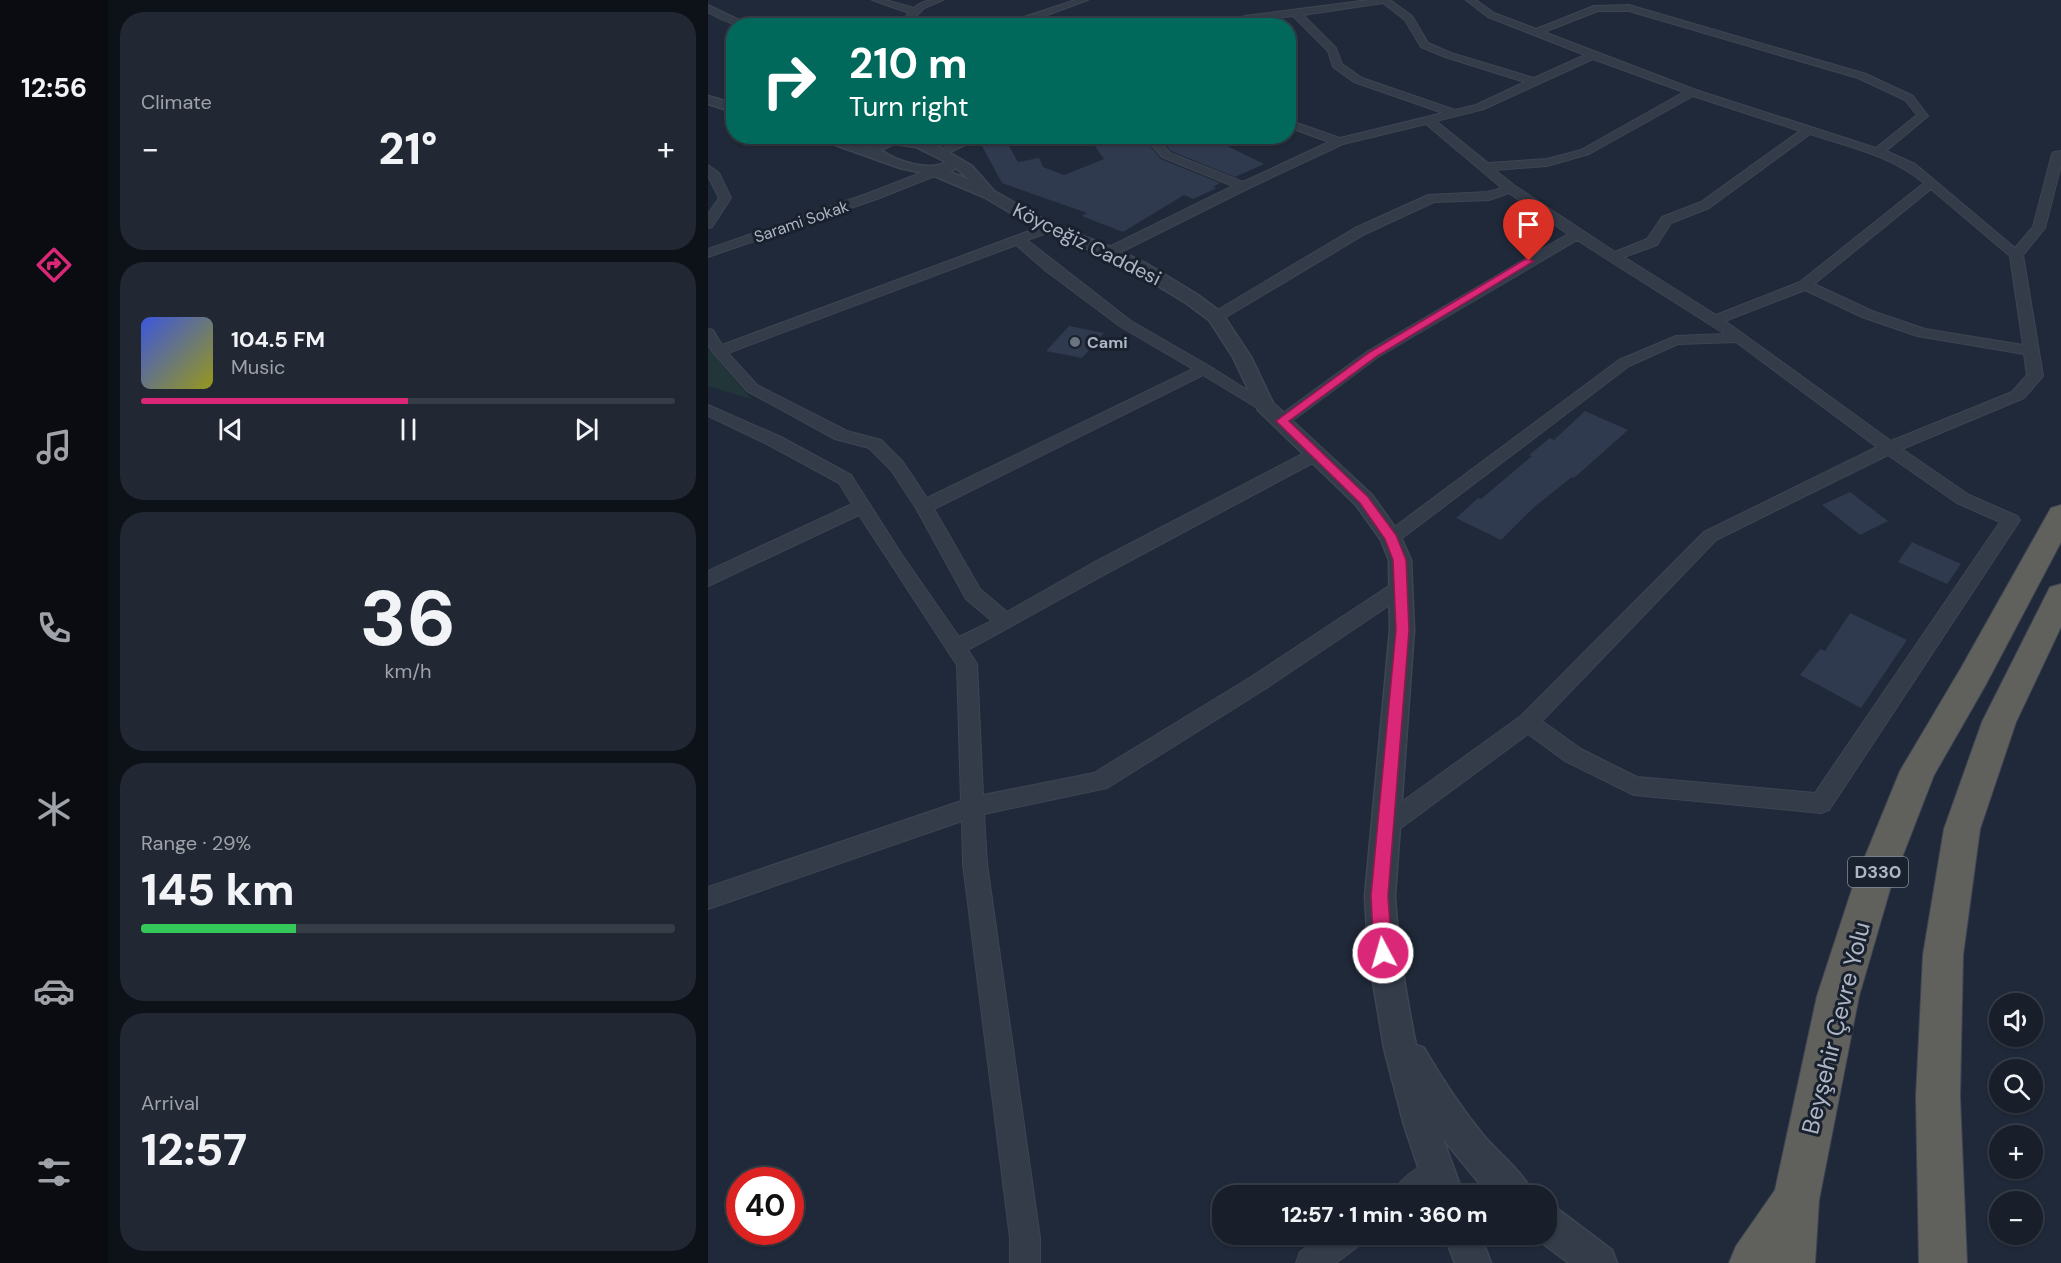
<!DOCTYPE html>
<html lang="en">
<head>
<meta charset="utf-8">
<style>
  body { margin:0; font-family:"DM Sans",sans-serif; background:#212733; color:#f1f3f6; height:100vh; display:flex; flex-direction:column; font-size:22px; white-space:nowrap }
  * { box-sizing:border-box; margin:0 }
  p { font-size:20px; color:#9fa2a9 }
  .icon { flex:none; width:33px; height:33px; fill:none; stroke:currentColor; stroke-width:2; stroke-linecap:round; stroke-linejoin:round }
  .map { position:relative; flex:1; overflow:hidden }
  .sheet { display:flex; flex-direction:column; gap:12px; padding:12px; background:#0d1118; width:600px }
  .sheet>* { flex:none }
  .guide { position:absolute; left:18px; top:18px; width:570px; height:126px; border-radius:24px; box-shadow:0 2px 4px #0004,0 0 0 2px #363d47; background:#00695c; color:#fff; overflow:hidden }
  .buttons { position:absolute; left:1281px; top:993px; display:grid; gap:12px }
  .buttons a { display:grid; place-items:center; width:54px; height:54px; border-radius:50%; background:#181f2b; box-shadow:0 2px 4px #0004,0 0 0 2px #363d47; font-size:30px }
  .speed { position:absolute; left:18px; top:1167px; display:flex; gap:12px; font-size:30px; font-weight:700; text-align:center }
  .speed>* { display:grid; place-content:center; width:78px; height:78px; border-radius:50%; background:#181f2b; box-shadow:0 2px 4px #0004,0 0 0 2px #363d47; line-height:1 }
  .speed .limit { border:9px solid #d22; background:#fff; color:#111 }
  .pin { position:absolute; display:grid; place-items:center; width:51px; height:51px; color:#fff; margin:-62px -26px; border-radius:50% 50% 50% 0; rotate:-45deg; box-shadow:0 0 6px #0007 }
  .pin .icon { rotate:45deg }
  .me { position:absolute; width:66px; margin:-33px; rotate:354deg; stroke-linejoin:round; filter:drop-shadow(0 0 4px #0008) }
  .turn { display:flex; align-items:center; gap:21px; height:126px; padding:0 24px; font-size:27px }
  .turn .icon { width:78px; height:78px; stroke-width:2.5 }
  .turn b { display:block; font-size:42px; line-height:51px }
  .big { font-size:45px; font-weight:800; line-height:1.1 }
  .sheet .widget { flex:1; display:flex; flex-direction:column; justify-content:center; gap:9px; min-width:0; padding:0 21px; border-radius:24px; background:#212733 }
  .sheet .dial { align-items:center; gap:0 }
  .dial b { font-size:78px; line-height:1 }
  .song { display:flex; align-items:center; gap:18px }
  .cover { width:72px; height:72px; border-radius:9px; background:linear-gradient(135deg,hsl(230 70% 55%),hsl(60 70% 35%)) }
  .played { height:6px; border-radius:3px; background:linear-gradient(90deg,#db2777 50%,#363d47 50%) }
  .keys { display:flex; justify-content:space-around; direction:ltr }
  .heat { display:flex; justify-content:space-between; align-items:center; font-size:33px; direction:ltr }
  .charge { height:9px; border-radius:4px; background:linear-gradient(90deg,#34c759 29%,#363d47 0) }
  .trip { position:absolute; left:504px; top:1185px; width:345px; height:60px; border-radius:24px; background:#181f2b; box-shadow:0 2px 4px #0004,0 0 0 2px #363d47; font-weight:800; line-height:60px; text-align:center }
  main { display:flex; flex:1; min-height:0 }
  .tab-bar { display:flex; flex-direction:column; width:108px; justify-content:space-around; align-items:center; background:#0a0c11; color:#9fa2a9 }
  .tab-bar .icon { width:42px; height:42px }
  .tab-bar .selected { color:#db2777 }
  .tab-bar b { font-size:27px; color:#f1f3f6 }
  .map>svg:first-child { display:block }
  .green { fill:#22363a }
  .building { fill:#2f3a4e }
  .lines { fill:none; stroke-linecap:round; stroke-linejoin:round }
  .minor-casing { stroke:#3d4553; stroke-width:2 }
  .tertiary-casing { stroke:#3d4553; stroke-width:3 }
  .trunk-casing { stroke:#3e4654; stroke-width:2 }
  .minor { fill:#343c4a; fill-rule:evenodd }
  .tertiary { fill:#343c4a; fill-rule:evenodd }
  .trunk { fill:#60605d; fill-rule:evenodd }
  .route { fill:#db2777; stroke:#8e194d; stroke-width:1.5 }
  .worship-dot { fill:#6b7280; stroke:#19212e; stroke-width:2 }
  .labels { text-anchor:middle; stroke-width:6; stroke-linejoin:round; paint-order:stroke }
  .far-street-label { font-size:16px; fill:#aeb6c6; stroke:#19212e }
  .far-poi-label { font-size:16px; font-weight:bold; fill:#aeb6c6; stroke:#19212e; text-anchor:start }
  .shield { fill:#19212e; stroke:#818998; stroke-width:1.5 }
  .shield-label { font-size:18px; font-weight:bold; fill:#aeb6c6 }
  .street-label { font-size:20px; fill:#aeb6c6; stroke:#19212e }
  .near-street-label { font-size:24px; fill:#aeb6c6; stroke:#19212e }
</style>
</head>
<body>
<main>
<nav class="tab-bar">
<b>12:56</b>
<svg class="icon selected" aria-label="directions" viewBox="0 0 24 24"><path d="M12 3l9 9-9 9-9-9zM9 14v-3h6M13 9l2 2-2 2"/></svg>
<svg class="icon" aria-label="music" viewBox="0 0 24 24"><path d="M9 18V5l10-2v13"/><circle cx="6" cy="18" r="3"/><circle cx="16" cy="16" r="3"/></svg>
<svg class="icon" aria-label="phone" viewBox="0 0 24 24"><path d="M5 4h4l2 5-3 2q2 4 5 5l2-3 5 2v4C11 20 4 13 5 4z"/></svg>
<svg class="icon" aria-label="climate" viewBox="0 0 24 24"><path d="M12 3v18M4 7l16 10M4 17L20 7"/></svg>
<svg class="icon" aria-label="car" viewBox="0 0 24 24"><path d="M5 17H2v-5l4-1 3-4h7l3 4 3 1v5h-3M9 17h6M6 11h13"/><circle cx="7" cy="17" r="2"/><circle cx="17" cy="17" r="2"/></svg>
<svg class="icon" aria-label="filters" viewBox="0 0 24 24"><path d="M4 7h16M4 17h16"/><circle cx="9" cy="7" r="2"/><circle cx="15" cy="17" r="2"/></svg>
</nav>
<section class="sheet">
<div class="widget"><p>Climate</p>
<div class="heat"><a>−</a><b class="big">21°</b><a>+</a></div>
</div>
<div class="widget">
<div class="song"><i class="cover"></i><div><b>104.5 FM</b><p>Music</p></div></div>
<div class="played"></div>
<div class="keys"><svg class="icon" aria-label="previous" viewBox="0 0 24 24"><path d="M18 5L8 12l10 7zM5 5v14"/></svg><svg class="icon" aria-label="pause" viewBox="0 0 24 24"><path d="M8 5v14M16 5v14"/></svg><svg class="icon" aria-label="next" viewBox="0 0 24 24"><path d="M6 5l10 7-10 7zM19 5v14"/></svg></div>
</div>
<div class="widget dial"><b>36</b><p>km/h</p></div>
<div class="widget"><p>Range · 29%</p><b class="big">145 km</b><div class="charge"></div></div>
<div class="widget"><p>Arrival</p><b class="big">12:57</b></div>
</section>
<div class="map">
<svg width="1353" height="1263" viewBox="0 0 1353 1263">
  <rect width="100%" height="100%" fill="#202939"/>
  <path class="green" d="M0,348L43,399L0,386Z"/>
  <path class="building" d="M380,136H434L453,159L512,183L505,187L509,188L485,199L476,195L415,232L374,216L379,213L294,183L274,146L298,141L310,162L331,158L335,167L356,175L396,159Z
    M451,136H499L556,164L527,177L463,151Z
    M361,326L396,333L374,358L338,351Z
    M877,411L920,430L866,478L864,477L825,508L793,540L748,518L770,498L773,499L824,456L821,455L842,438L846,440Z
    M1142,492L1180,521L1152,535L1114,505Z
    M1204,542L1253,564L1239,584L1190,562Z
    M1142,613L1199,640L1153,708L1092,675L1112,649L1117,651Z"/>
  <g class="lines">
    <defs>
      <path id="minor" d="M164,0H178L206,8C214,0 224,0 235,0L216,8L199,26H189L201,13Z
        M367,0H380L323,21L322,26H312L316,17Z
        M661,0H682L704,16L720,43L743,53L826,78L877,55L780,17L758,0H768L786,13L828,29L886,6L921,5L1158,74L1205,96L1220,116L1178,151L1207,164L1307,248L1325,227L1344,154L1346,152L1353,151V165L1337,228L1315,255L1335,376L1316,398L1194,449L1261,495L1309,516L1312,520L1121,810L1113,813L926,795L857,761L820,734L686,833L678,836L670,833L667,826L670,819L813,716L996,532L1169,447L1028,342L970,344L921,366L689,542L683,544L677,542L674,538L677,534L911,360L968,336L1017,334L869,240L670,357L580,424H568L566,421L568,418L660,351L860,234L801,193L781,200L726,202L657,234L513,320H503L501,317L503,314L647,228L720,195L780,192L794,188L718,124L635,144L539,189L407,255H397L395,252L397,249L525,186L454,157L436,136H448L462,153L535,182L621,142L580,127V120L632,138L735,113L646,82L625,67L620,51L585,16C560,19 534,26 509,26L537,16ZM675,3L697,20L713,47L737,57L817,82L768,105L747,110L654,78L634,64L628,48L595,15ZM890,11H921L1150,78L1197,100L1209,115L1168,148L988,90L836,32ZM885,59L976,92L873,150L839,159L780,163L728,121L776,109ZM985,96L1092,131L993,202L954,217L939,239L907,252L807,186L787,170L839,166L881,154ZM1102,134C1142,147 1184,156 1216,183L1092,282L1008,315L916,257L949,245L963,223L1001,208ZM1223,189L1302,256L1315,345L1217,329L1164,311L1106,284ZM1097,290L1154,317L1209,336L1316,354L1319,375L1304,392L1183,441L1017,321ZM1180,455L1249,503L1292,522L1107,793L929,777L873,749L834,721L1008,540Z
        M0,5L44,26C28,26 14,21 0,12Z
        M26,96V103L12,107L7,104Z
        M215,136H226L223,149H215C212,145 213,141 215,136Z
        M261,136H277L238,154H230L228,152Z
        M0,165L11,173L23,198L4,227L0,228V214L11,198L0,176Z
        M228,167L232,168V174L169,199L0,257V249L161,193Z
        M340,224L345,225L346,228L345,231L319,240L423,321L501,366L565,406L563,409H551L495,375L226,509L272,589L299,612L385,563L602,450H614L616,454L614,458L399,573L260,650L269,664L275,795L386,773L543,677L687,582L694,580L701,582L703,587L701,592L557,689L399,788L276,814L279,864L332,1238V1263H302V1238L255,864L254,821L0,909V887L253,801L249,665L151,515L0,586V571L144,504L131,483L61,445L0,416V405L73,437L143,475L194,555L251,637L284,621L258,599L208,508L183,470L161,448L127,439L39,391L4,351L0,345V329L5,330L14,345ZM308,245L338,271L413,327L485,369L219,498L195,462L173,440L139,431L49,385L20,353Z
        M729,1158L739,1162L743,1172C732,1199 708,1196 683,1196C690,1179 712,1165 729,1158Z
        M617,1234H658L653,1244L628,1263H588L592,1252Z"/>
      <path id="tertiary" d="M0,96L26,104V112L0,104Z
        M102,136H125L159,147L169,139L182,136L199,137L232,147L264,166L286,191L346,225L408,249L439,264L490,295L514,313L543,357L565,403L664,495L691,533L703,560L706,630L687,896C690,947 698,996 708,1045L716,1048C734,1079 753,1108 776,1136C792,1155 816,1172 826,1196H782L735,1139L756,1196H720L696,1125L676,1048L663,970L659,932L657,896L682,630L681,560L673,540L648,505L550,410L525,357L501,320L478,303L427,272L396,255L334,231L276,197L224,175L192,168ZM186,144L208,147L238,162C222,172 187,161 173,150ZM248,168L262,180L242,172Z
        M838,1205L851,1210L904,1250L909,1263H861L825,1236L838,1234Z
        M736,1234H772L783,1263H747Z"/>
      <path id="trunk" d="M1353,505V542L1277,686L1226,775L1183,886L1151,996L1111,1200L1107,1263H1021L1028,1246L1067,1190L1109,996L1145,886L1192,771L1253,668L1339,515L1343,508Z
        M1353,584V627L1308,722L1272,829L1255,955L1252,1097L1259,1263H1211L1208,1097L1215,955L1236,829L1274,722L1342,587Z"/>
    </defs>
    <use href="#minor" class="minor-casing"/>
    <use href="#tertiary" class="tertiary-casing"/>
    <use href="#trunk" class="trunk-casing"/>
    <use href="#minor" class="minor"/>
    <use href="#tertiary" class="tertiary"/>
    <use href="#trunk" class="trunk"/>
  </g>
  <path class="route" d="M818,259L826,261L669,356L581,421L660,497L688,535L698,560L701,630L680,896L684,953L681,959L675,962L669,959L666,953L663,896L688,630L685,560L677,539L652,503L568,421L662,352Z"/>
  <circle class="worship-dot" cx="367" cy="342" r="6"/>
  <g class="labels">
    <g class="far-street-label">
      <text transform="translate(93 221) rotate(-19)" y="6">Sarami Sokak</text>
    </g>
    <g class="far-poi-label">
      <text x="379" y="348">Cami</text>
    </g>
    <rect class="shield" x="1140" y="857" width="60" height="30" rx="4.5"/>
    <g class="shield-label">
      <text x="1170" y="878">D330</text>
    </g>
    <g class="street-label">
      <text transform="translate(379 244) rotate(26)" y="7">Köyceğiz Caddesi</text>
    </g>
    <g class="near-street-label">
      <text transform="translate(1128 1028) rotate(-76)" y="8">Beyşehir Çevre Yolu</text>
    </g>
  </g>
</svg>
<div class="buttons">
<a><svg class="icon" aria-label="sound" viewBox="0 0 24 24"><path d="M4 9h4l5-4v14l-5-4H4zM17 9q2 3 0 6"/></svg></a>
<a><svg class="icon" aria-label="search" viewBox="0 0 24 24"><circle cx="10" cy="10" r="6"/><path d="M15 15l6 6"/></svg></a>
<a>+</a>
<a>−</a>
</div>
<div class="speed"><div class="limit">40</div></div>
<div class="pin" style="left:821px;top:261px;background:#d93025"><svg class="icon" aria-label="arrive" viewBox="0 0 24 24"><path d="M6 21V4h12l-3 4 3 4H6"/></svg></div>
<svg class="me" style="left:675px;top:953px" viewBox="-20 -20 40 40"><circle r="17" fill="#db2777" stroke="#fff" stroke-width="3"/><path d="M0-11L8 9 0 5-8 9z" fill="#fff"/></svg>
<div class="trip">12:57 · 1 min · 360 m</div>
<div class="guide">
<div class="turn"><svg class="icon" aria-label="right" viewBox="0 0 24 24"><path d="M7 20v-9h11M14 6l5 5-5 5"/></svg><div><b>210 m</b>Turn right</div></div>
</div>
</div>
</main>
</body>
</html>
